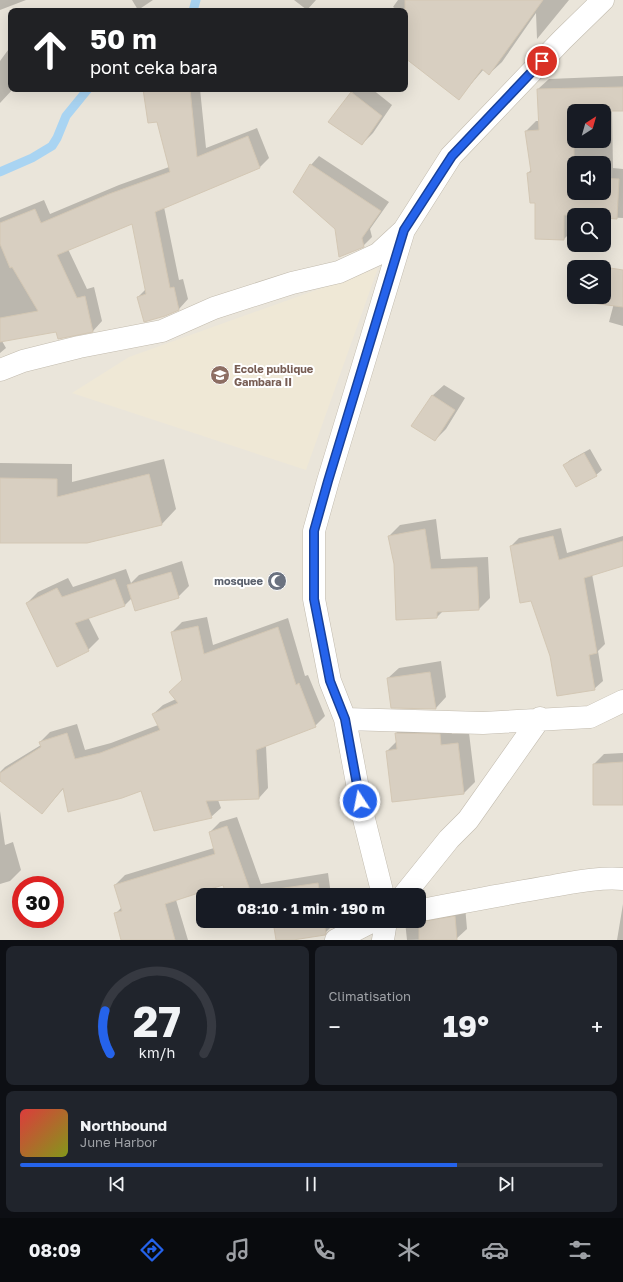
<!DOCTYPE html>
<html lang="fr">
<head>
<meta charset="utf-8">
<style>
  body { margin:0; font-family:"Golos Text",sans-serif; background:#20242c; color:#f1f3f6; height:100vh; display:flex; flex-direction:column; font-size:15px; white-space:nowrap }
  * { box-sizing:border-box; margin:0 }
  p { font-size:13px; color:#9ea1a6 }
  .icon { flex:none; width:22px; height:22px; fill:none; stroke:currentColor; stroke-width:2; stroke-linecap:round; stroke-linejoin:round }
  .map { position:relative; height:940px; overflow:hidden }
  .drawer { display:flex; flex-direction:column; gap:6px; padding:6px; background:#0d0f14; flex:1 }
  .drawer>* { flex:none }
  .banner { position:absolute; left:8px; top:8px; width:400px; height:84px; border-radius:8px; box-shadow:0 4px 16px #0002; background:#202124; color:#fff; overflow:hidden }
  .needle { width:26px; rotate:37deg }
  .tools { position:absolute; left:567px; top:104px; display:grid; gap:8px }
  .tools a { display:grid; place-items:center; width:44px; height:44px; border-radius:8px; background:#171b24; box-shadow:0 4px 16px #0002; font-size:20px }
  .speed { position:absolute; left:12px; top:876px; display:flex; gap:8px; font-size:20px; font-weight:700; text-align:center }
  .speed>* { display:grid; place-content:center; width:52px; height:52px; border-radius:50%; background:#171b24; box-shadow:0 4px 16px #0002; line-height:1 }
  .speed .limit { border:6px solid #d22; background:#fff; color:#111 }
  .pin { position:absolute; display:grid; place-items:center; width:34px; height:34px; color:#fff; margin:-17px; border:2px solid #fff; border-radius:50%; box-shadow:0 1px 4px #0007 }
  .me { position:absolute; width:44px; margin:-22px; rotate:349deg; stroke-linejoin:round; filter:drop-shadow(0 0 3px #0008) }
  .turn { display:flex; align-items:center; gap:14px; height:84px; padding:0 16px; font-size:18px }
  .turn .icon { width:52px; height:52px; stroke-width:2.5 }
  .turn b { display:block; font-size:28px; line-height:34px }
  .big { font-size:30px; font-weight:700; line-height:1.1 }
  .drawer .tile { flex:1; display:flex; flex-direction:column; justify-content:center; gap:6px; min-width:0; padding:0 14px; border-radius:8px; background:#20242c }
  .drawer .dial { align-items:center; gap:0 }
  .dial svg { height:104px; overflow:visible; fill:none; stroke:#363941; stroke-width:7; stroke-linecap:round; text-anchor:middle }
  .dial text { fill:#f1f3f6; stroke:none }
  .song { display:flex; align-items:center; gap:12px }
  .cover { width:48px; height:48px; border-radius:6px; background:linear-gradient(135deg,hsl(0 70% 55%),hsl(70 70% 35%)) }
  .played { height:4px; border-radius:2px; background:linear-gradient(90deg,#2563eb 75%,#363941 75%) }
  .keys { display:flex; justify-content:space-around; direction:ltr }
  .heat { display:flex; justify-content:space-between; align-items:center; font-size:22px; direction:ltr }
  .drawer .tiles { flex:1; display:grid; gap:6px; grid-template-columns:1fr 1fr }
  .tile:last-child { grid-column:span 2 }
  .trip { position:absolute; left:196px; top:888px; width:230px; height:40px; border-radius:8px; background:#171b24; box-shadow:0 4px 16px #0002; font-weight:700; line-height:40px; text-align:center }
  .tab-bar { display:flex; height:64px; justify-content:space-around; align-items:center; background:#090b0e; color:#9ea1a6 }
  .tab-bar .icon { width:28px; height:28px }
  .tab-bar .current { color:#2563eb }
  .tab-bar b { font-size:18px; color:#f1f3f6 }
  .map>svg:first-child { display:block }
  .residential { fill:#eae5da; fill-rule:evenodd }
  .education { fill:#efe8d6 }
  .shadow { fill:#0003; fill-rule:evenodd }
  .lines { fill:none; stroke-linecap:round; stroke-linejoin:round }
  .stream { stroke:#a9d4f2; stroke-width:9 }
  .building { fill:#d8cfc1; stroke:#d3c7b4 }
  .minor-casing { stroke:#c2bbae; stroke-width:23 }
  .minor { stroke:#fff; stroke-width:22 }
  .route-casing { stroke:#184099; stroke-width:10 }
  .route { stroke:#2563eb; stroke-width:7 }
  .labels { text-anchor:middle; stroke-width:4; stroke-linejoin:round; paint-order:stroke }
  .education-label { font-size:11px; font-weight:bold; fill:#785e54; stroke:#fff; text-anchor:start }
  .worship-label { font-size:11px; font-weight:bold; fill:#5b616d; stroke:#fff; text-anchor:end }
</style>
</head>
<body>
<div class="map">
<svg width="623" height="940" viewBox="0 0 623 940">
  <rect width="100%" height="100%" fill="#f6f3ec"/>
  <path class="residential" d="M0,0H623V940H0ZM11,11H405V89H11ZM574,111H604V141H574ZM574,163H604V193H574ZM574,215H604V245H574ZM574,267H604V297H574ZM21,885H55V919H21ZM203,895H419V921H203Z"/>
  <path class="education" d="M378,268L306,470L72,393L129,357Z"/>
  <path class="shadow" d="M0,0H26L0,10Z
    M132,0H153L138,10Z
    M294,0H316L307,10Z
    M398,0H569L537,39L536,13L502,62L489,74L484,69L459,98L405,40V11H399L393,7Z
    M11,46V89H13L0,103V61Z
    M623,76V111L612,108L613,168L623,169V218L604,217V215L574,214V229L564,239L536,201L528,173L532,169L526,131L536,121H540L538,89L549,79ZM574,111H604V141H574ZM574,163H604V193H574Z
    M144,89H200L206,148L257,128L269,158L260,167L164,207L179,280L183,279L188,299L179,309L138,297L146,289L133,222L68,249L87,289L94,287L102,321L93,331L59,338L57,331L2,341L6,348L0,353V218L44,200L50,214L119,185L169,167L158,121Z
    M355,89H372L392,105L373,133L362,144L329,122Z
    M319,156L389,202L370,229L372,237L363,246L336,228L311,165Z
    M623,283V326L609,322L618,288Z
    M444,385L465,398L446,429L435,440L413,425L433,395Z
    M590,449L602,470L596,475L564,465L570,460Z
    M164,459L176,509L161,525L0,542V463L72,464V482Z
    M436,519L441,559L488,557L490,598L479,609L443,611L437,617L395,564L389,536L400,525Z
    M561,528L567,553L623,536V565L592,574L605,644L598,651L603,681L594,689L551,655L532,600L511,546L519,538Z
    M182,561L189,586L178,597L132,598L124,606L88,617L99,639L88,650L27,603L38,592L68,578L73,587L126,569L131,583L139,575Z
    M207,617L213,645L288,618L305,676L308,675L325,716L315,726L266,746L268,788L259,798L218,800L221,808L211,817L142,790L64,788L42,813L0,779V772L5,767L41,745L40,742L50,732L77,724L85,750L111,743L158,725L153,714L163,705L176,699L183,680L172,632L182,622Z
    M441,661L446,697L436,708L388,678L399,668Z
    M406,723L450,724L452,734L469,733L475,782L464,793L387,751L397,741L396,733Z
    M623,753V804L594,764L604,754Z
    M0,811L5,845L13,842L21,870L10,881L0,884Z
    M237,817L261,884L328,873L331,895H227L224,884L176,900L188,940H122L115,914L122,907L115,885L125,875L214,848L210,832L220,822Z
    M623,904V940H617Z
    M465,906L467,929L456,939L407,940L405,921H419V907Z
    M234,921H242L235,923Z
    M274,921H335L336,922L324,934L277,940Z"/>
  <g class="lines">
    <path class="stream" d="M193,11L196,0
      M0,172L32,158L52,146L57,138L66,116L88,89"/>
  </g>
  <path class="building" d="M405,0H543L489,75L482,69L459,100L405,58Z
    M623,87V111H574V193H604V178L619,179L617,219L604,218V215H564V240L535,239V203H530L527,173L531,172L525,131L539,130L537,89Z
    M143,89H190L197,157L248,136L260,168L155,212L170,288L174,287L179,310L165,316L144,322L137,297L146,294L132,224L57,255L77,298L85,296L93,332L58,339L56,332L0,342V318L38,311L12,267L10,268L0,244V223L35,209L41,223L109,194L170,172L157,122L148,123Z
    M351,92L382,116L362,145L328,122Z
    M310,164L381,211L362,238L364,247L339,257L335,229L293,192Z
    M604,267L623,270V307L583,302L584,297H604Z
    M432,395L455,410L435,441L411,426Z
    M584,453L597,476L576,487L563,465Z
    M149,474L162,525L87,543H0V478L57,479V497Z
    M425,529L431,569L477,567L479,610L437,612V618L396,620L394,564L388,536Z
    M553,536L559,560L623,541V566L584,578L597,653L589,655L595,690L557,696L550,656L531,601L520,603L510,546Z
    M171,572L179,598L135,611L127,585Z
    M115,579L125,606L75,623L89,651L57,667L26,603L57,588L62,597Z
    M198,626L204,654L278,627L296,685L299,683L316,727L256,750L259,799L206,801L212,818L154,831L141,791L122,798L68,812L63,788L42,814L0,781V773L41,747L39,742L67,733L75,759L100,753L160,730L152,714L178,703L169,692L182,680L171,632Z
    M430,672L436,709L391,708L387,678Z
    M395,733L440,734L441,745L458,743L464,794L392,802L386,751L397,749Z
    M623,762V805H593V764Z
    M227,826L251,893L318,883L320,895H226L223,885L165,904L175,940H121L114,913L122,911L114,885L215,854L209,832Z
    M455,916L457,940H419V922Z
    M273,921H324L326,933L325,935L293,940H276Z"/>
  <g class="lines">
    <defs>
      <path id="minor" d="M0,370L23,361L79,347L162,331L214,308L292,283L339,272L378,254L404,230
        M345,719L483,723L590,717L623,701
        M383,895L363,815L345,719L330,681L314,599V531L328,481L404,230L451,156L562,40L603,0
        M404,895L449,839L468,820L540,718
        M419,909H427C469,901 511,893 553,886C576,882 600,877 623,879
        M336,940L373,921
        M383,940L386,921"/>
    </defs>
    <use href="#minor" class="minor-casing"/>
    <use href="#minor" class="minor"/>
  </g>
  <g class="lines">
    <defs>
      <path id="route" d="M360,801L345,719L330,681L314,599V531L328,481L404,230L452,156L542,61"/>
    </defs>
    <use href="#route" class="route-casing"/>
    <use href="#route" class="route"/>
  </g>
  <defs>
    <symbol id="school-disc" viewBox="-11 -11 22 22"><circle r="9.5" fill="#8d6e63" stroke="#fff"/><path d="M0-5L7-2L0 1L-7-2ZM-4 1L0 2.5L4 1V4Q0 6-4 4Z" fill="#fff"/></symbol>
    <symbol id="mosque-disc" viewBox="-11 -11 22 22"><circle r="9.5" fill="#6b7280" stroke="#fff"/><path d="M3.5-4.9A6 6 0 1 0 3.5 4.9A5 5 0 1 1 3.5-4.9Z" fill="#fff"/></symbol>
  </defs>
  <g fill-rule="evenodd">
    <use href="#school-disc" x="209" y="364" width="22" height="22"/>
    <use href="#mosque-disc" x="266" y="570" width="22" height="22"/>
  </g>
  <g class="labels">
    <g class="education-label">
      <text x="234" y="373">Ecole publique<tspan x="234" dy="13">Gambara II</tspan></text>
    </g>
    <g class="worship-label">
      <text x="263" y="585">mosquee</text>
    </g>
  </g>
</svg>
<div class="tools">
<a><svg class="needle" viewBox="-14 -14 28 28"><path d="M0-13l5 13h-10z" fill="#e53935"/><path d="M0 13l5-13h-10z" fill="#9ea1a6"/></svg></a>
<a><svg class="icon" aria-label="sound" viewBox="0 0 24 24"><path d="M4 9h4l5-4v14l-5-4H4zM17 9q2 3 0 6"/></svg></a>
<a><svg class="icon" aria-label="search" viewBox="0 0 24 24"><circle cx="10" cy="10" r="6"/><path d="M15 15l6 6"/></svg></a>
<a><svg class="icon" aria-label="layers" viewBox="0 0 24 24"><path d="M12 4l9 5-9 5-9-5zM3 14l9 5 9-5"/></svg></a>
</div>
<div class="speed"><div class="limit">30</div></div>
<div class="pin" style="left:542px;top:61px;background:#d93025"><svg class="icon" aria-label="arrive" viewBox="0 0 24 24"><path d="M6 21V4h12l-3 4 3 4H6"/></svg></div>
<svg class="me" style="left:360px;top:801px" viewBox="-20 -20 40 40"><circle r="17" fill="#2563eb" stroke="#fff" stroke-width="3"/><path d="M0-11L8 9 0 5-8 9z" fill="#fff"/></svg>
<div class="trip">08:10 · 1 min · 190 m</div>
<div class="banner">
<div class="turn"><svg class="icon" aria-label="ahead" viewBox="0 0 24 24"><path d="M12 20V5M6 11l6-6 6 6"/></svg><div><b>50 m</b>pont ceka bara</div></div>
</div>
</div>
<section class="drawer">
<div class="tiles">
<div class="tile dial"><svg viewBox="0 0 100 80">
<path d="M14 69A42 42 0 1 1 86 69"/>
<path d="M14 69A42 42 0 0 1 10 36" stroke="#2563eb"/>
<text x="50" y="56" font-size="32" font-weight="700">27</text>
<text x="50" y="72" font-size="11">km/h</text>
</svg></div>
<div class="tile"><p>Climatisation</p>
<div class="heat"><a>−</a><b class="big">19°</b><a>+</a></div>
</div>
<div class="tile">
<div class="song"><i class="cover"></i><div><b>Northbound</b><p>June Harbor</p></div></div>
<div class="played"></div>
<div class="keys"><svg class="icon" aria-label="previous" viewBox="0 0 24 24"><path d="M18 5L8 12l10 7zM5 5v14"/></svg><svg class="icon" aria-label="pause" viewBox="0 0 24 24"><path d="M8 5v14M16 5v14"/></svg><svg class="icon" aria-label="next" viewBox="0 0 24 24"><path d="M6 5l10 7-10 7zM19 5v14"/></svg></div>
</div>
</div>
</section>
<nav class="tab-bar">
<b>08:09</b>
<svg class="icon current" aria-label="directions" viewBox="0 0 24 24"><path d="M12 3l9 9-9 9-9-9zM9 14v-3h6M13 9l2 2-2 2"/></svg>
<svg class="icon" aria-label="music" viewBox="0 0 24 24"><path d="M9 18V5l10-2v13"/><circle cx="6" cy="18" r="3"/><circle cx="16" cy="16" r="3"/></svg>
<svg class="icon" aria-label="phone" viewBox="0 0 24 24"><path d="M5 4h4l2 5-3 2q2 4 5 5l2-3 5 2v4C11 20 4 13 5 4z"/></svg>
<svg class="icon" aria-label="climate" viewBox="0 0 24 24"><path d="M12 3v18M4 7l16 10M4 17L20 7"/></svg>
<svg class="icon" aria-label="car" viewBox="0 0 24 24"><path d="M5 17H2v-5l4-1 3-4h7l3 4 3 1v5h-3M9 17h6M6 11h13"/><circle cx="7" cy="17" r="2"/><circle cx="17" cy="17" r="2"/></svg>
<svg class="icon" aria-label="filters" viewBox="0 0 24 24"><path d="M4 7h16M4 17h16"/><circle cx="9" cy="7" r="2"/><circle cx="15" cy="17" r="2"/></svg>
</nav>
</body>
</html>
